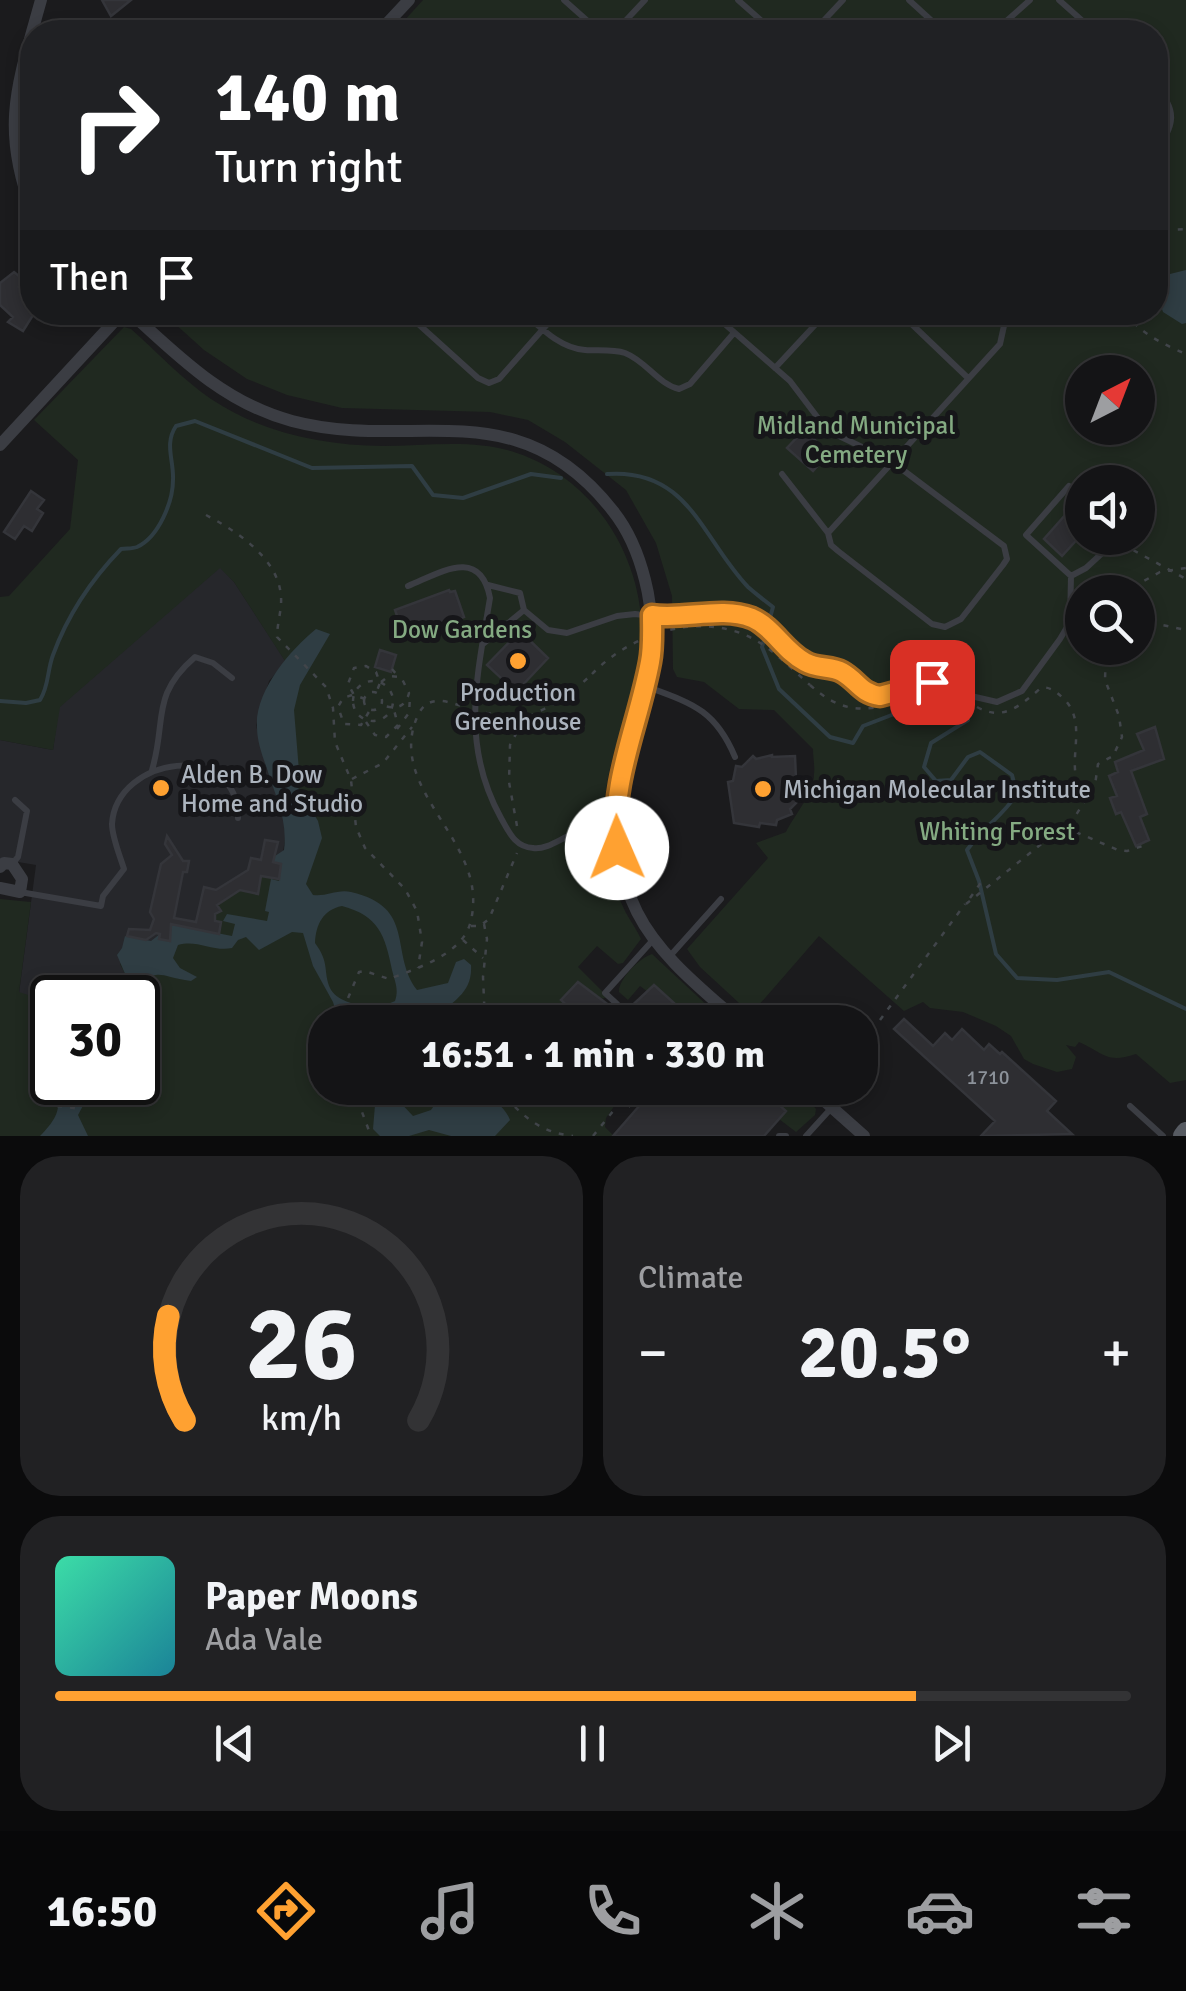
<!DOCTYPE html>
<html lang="en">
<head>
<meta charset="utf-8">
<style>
  body { margin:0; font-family:Signika,sans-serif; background:#212123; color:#f1f3f6; height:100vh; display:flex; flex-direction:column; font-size:38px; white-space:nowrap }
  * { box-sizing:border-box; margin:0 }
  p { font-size:32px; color:#9d9ea1 }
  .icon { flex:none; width:55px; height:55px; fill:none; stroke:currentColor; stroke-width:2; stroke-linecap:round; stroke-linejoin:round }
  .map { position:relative; height:1136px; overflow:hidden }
  .panel { display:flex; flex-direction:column; gap:20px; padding:20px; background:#0b0b0c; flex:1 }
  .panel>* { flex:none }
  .top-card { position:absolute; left:20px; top:20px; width:1148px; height:305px; border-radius:40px; box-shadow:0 5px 15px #0003,0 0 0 2px #333335; background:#202124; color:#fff; overflow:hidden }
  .needle { width:65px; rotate:42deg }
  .fabs { position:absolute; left:1065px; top:355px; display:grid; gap:20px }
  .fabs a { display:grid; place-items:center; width:90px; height:90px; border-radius:50%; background:#141416; box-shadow:0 5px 15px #0003,0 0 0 2px #333335; font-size:50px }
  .speed { position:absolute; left:30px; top:975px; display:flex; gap:20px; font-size:50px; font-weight:700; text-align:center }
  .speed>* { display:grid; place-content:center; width:130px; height:130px; border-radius:50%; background:#141416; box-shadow:0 5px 15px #0003,0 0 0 2px #333335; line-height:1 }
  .speed .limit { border:5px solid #111; border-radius:15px; background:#fff; color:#111 }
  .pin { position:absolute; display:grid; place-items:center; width:85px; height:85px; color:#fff; margin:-42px; border-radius:20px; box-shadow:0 5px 15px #0006 }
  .me { position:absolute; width:110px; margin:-55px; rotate:359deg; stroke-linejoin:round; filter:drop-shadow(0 0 8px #0008) }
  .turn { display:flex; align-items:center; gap:35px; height:210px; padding:0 30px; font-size:45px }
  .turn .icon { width:130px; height:130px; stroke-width:2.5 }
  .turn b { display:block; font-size:70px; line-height:85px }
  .then { display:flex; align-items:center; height:95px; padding:0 30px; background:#0003; gap:20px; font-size:38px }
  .big { font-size:75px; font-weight:700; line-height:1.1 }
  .panel .tile { flex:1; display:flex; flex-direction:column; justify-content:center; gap:15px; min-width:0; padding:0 35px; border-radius:40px; background:#212123 }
  .panel .dial { align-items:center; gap:0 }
  .dial svg { height:260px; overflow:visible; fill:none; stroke:#333335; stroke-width:7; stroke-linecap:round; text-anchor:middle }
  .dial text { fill:#f1f3f6; stroke:none }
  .song { display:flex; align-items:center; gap:30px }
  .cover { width:120px; height:120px; border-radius:15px; background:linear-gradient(135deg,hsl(160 70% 55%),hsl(190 70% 35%)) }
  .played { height:10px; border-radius:5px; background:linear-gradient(90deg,#ffa131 80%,#333335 80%) }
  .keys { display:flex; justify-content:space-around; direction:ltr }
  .heat { display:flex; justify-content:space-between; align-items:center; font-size:55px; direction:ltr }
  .panel .tiles { flex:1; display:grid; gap:20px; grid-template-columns:1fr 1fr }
  .tile:last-child { grid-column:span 2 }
  .trip { position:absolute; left:308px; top:1005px; width:570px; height:100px; border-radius:40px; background:#141416; box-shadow:0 5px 15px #0003,0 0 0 2px #333335; font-weight:700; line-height:100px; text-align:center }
  .tab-bar { display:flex; height:160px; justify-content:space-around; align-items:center; background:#080809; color:#9d9ea1 }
  .tab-bar .icon { width:70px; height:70px }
  .tab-bar .selected { color:#ffa131 }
  .tab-bar b { font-size:45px; color:#f1f3f6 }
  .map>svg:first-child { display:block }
  .built { fill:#26272b }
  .green { fill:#202920; fill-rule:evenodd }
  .water { fill:#2f3d43; fill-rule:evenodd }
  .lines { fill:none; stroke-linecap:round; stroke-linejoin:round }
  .stream { stroke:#2f3d43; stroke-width:4 }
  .building { fill:#2e2e32; stroke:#34353a; stroke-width:2.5 }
  .path { stroke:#41454a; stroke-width:2.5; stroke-dasharray:5 8; stroke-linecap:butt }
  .service { stroke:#3b3d43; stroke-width:6 }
  .minor { stroke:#3b3d43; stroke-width:12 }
  .primary { stroke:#575b62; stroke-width:20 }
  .path-bridge { stroke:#41454a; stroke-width:2.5; stroke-dasharray:5 8; stroke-linecap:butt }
  .route-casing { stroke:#a66920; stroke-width:25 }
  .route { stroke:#ffa131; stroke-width:18 }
  .poi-dot { fill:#ffa131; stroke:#161619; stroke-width:4 }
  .labels { text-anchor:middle; stroke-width:10; stroke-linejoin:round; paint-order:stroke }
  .number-label { font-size:20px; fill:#8c929a }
  .park-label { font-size:25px; fill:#84aa82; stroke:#161619 }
  .poi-label { font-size:25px; fill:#acb4be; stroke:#161619; text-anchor:start }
</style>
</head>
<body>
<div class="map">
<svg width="1186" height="1136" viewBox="0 0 1186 1136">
  <rect width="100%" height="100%" fill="#1b1b1d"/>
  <path class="built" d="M220,567L234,582L286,662L269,681L256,725L266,767L283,809L286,832L279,879L258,894L217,905L221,911L215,921L221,922L219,934L172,930L170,941L120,964L127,976L95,997L52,998V1003L19,993L36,865L0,859V740L53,750L59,707Z"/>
  <path class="green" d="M423,0H1186V1080L1170,1083L1136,1054C1106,1064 1104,1053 1079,1042L1075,1047L1066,1045L1076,1057L1072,1069L1057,1072L1033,1064L1024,1059L1011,1036L996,1026L963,1012L930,1008L923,1002L904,1011L819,936L751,1014L700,967L687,949L768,858L756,843L786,832C795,814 814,793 814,774C815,766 813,758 813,749L774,710L739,709L704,682L677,677L673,669L672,596L656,543L626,490L565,442L528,420L490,412L342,408L287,395L247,379L204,350L163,313L1155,312V32H394ZM1082,372H1138V428H1082ZM1082,482H1138V538H1082ZM1082,592H1138V648H1082Z
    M124,327L131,329C157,352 182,379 211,399C262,433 322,445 383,446C424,446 471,439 511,451C606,480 659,583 637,679C627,720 607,759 605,803C603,840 609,879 626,913C631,922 637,930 641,939L623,963L618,964L597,946L578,967L608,997L598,1000L578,982L581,1019L578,1022H325V1088H618L619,1099L606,1118L605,1127L614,1136H0V899L31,902L19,992L52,1003V1082H138V998L95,997L126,976L120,964L170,940L171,924L219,933L221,922L215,921V914L221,910L217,905L240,890L257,893L261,876L279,879C281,864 287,848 286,832C286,816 279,801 274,786C254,735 249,706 285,661L234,582L220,568L60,707L53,750L0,740V597L9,596L70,529L78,460L34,420Z
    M652,954L725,1022H695L654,986L648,992L640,986L628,1000L619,992C618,980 639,958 652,954Z
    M795,1091L801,1092L816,1109L815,1115L796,1132L779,1119L786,1111L779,1105Z"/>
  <path class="water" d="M1186,270V323L1182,324L1163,312L1155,289L1162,276Z
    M316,629L330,634L300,685L294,710L299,771L297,786L318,821L322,838L306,884L313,895C326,897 337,889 351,892C417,907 389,953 417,990L448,983L456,962L464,959L471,965C473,996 449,1001 433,1022H339L333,1002L313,966L303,933L292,932L259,950L246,937L238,940L232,948C213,952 197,939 178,945L173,958L180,968L197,977L191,981C153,975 158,965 131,997L95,998L126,976L117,955L122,948L125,936L151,941L160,934L159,939L169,941L171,924L232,936L235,924L223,921L227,914L267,921L269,912L265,911L271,879L279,881L281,865L273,862L275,856L284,850C288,818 275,796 266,766C262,755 257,740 257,728C254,692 290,650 316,629ZM342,906C379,916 385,935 392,970C395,982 399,989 395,1001C379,1010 339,1007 330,988C323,972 330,963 315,943C316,924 323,910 342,906Z
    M52,1062V1082L75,1083L85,1102L78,1115L88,1136H40C74,1102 49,1098 52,1062Z
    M365,1088H395L397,1099L413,1116L431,1110L446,1088C468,1087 502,1097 510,1120L495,1136H451L429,1130L409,1136H380L373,1129L375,1105Z"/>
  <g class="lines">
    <path class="stream" d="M607,474C689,468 702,539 748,587C756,594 765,601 773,607L762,647L779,689L830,737L853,743L863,726L928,701L953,706L968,720L931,743L924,767L936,781L951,780L968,757L980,752L1012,775L1017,794C1001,818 984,826 967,850L979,881L996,954L1017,978L1057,980L1109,972L1186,1009
      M0,701L26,703L40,700C49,686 47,671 53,655C68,614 91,580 121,549C126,548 132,549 137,547C159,537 173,501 173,480C174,460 164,444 176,426L195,421L312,468L412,466L433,495L463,498L531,474L561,478"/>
  </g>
  <path class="building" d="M102,0H131L111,16Z
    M14,272L25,281L19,287L28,295L32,290L35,312L23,331L8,322L13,317L0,305V283Z
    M805,429L828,454L813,471L787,448Z
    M31,491L44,500L37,509L43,513L32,531L24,526L15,539L4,532Z
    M1082,496V534L1062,556L1044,539Z
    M449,590L450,592L455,591L464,617L409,638L404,636L395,610Z
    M520,631L548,658L516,692L487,665Z
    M380,650L396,655L391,672L375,667Z
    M1155,727L1164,759L1131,771L1147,814L1140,817L1149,840L1136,846L1121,812L1116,814L1110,798L1117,796L1109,776L1118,772L1115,762L1144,750L1137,734Z
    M772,755V757L795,756L796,779H799L796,795L800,799L790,809L792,814L777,820L776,825L760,823L759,827L734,823L728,782L733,781L736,766L742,767L753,756L756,759Z
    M167,836L183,861H189L187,872H183L174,918L196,922L204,887L216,890L248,870L251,858L261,860L265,840L278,842L273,862L281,864L279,879L261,876L258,894L240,890L217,905L221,911L215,914V921L221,922L219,934L171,924L170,941L159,939L160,934L156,933L146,940L127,936L129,929L150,930L154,919L150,912L161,864L172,855L165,844Z
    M578,982L622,1015L654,985L695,1022H578L581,1019L561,1000Z
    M904,1019L933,1046L945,1033L952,1040L962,1029L984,1050L989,1044L1000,1054L1002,1052L1056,1101L1047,1111L1072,1134L981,1136L995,1121L894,1029Z
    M636,1088H760L786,1111L764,1136H613L647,1097Z"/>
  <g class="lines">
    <path class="path" d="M1155,240L1169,230L1186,229
      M1126,312C1138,333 1165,345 1186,354
      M206,515C236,531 279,558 281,597C282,609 277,624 277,637L326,687L333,708L335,742L351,780L356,827L365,848L405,889L417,911L422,942L418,968
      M1122,544L1186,579
      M1133,587L1160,572L1186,568
      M1138,620L1186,630
      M392,669L397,675
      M353 701a20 20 0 1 1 40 0a20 20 0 1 1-40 0Z
      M381,682L389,676L401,677L409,693C405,709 395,709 381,705
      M810,685C839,711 862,714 899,701
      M364 701a9 9 0 1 1 18 0a9 9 0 1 1-18 0Z
      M352,695L343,698L338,707L344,724L361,725L370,710
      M365,699L354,695L348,684L354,668L366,666L376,672L380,683L376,693
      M977,707C1004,722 1021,705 1042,687C1052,688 1055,691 1063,698C1093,726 1058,772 1088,797
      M486,713L524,719
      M366,722L375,735L386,737L398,725L394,710
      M397,729L409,713L410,697
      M352,779L383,763L412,727
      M517,826L509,782L510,745L524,719L566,698L592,674
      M1064,827L1118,850L1127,851L1146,845
      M970,898L982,881
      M966,904L1074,818L1095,785L1098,764L1113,756L1122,737L1119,716L1105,680L1106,648
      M484,924L487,939L483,977L485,1022
      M471,926H480L489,919L517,853
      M463,940L483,958
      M880,1020L965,904
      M338,1022L359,972L365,971L389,979C415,969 461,955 470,924C475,907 474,887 468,871C451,819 391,774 418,715C428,694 447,701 464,707
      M314,1053L325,1046
      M353,1088L371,1136
      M497,1088C521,1114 537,1132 573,1136
      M57,1106L82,1109
      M593,1136L622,1100L632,1108L644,1095"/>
    <path class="service" d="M564,0L600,32
      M738,0L774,32
      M909,0L944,32
      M1059,0L1095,32
      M390,20L404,32
      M615,32L645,0
      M813,32L843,0
      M994,32L1030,0
      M1155,87C1178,109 1175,127 1155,151
      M405,312L478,378L489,383L499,379L558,312
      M523,312C541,328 560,348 585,350C598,351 613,349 625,353C646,361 658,384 679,389L690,384L733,334
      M711,312L790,381L818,418L837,435L891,461L1004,546L1007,559L1003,565L961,619L945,627L932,624L838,551L831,545L828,533L1000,344L1007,312
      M899,312L968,378
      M775,368L827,312
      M782,474L828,533
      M1069,486L1026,535L1071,576
      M488,585L520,593L524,610L548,630L567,633L617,616L635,614L669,618L742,615L756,620L807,664L819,669L839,670L865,693L880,696L932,683L953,685L971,696L997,702L1022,691L1060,639L1070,622L1071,576L1086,568L1112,544
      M408,586C440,573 480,546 490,598C477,677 460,744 501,818C509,832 515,847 533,848C548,850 562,837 576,833C588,829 602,829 615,827
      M483,644L524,610
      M645,686C691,703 715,709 735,757
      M152,770C167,720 150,696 195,657L213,663L232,678
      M12,864L18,857L27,811L15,800
      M20,892L101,906L103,896L124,869C120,856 112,837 112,824C116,756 239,739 238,818
      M670,956L721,899
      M617,1004L605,993L653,940
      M770,1088L779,1096L786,1088
      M1130,1106L1163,1136
      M779,1136H786
      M806,1136L846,1092"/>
    <path class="minor" d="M379,32L409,0
      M32,210C0,126 18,83 41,0
      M130,312C180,358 225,403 292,421C413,453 516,387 613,511C629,531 639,556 645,580C668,668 619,726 615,809C613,844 622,881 637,912C659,956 703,990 739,1022
      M0,445L123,312
      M0,867L4,863L12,864L22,879L20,892L0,888
      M810,1088L864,1136"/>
    <path class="primary" d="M1183,1136L1186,1132"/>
    <path class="path-bridge" d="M592,674C627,638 684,616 734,631C764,639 787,665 810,685"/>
  </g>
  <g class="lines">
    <defs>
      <path id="route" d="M617,848C610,782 638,726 650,662C653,647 652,630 652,615C684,620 721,606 752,618C773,627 785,652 805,662C817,669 831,666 842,672C858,681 860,693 880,696L932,682"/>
    </defs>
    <use href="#route" class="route-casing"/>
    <use href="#route" class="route"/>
  </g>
  <g class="poi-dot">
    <circle cx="518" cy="661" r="10"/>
    <circle cx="161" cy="788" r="10"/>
    <circle cx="763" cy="789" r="10"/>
  </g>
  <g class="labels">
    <g class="number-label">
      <text x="988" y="1084">1710</text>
    </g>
    <g class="park-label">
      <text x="856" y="434">Midland Municipal<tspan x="856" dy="29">Cemetery</tspan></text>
      <text x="462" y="638">Dow Gardens</text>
      <text x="997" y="840">Whiting Forest</text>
    </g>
    <g class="poi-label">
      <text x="518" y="701" text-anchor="middle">Production<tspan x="518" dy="29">Greenhouse</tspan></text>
      <text x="181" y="783">Alden B. Dow<tspan x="181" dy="29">Home and Studio</tspan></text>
      <text x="783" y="798">Michigan Molecular Institute</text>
    </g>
  </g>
</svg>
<div class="fabs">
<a><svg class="needle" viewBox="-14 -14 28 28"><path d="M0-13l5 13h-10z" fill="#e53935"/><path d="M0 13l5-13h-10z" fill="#9d9ea1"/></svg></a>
<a><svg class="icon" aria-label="sound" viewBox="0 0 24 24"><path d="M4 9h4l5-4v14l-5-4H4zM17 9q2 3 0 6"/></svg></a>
<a><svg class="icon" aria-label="search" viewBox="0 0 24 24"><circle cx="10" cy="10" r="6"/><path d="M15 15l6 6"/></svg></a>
</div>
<div class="speed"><div class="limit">30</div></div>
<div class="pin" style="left:932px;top:682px;background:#d93025"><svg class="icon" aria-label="arrive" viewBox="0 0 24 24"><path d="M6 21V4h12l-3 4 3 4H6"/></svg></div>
<svg class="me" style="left:617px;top:848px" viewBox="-20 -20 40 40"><circle r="19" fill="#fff"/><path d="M0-13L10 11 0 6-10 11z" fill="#ffa131"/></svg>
<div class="trip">16:51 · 1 min · 330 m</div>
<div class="top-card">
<div class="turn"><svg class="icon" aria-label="right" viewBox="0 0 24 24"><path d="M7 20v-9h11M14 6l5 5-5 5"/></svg><div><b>140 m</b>Turn right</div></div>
<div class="then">Then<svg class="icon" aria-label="arrive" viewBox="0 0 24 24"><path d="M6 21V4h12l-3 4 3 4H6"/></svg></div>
</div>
</div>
<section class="panel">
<div class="tiles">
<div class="tile dial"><svg viewBox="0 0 100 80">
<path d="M14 69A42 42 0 1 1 86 69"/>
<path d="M14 69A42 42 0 0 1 9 37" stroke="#ffa131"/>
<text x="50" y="56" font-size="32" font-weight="700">26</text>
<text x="50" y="72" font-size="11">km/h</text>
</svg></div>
<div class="tile"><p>Climate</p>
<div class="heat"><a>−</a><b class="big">20.5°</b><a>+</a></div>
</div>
<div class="tile">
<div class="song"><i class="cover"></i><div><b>Paper Moons</b><p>Ada Vale</p></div></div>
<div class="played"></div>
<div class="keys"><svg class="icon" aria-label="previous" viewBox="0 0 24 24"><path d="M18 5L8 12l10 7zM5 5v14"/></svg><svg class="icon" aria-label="pause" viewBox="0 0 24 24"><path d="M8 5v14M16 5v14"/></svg><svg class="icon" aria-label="next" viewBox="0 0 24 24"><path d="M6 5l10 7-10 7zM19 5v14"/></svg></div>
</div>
</div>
</section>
<nav class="tab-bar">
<b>16:50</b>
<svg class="icon selected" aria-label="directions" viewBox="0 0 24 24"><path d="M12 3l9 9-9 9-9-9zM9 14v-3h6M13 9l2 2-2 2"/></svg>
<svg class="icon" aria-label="music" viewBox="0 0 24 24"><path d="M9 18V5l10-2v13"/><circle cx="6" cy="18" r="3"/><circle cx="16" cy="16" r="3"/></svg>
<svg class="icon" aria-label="phone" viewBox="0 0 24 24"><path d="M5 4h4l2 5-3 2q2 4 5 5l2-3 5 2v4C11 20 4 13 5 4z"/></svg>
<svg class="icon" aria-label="climate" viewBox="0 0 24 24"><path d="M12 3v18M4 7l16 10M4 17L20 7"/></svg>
<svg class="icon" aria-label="car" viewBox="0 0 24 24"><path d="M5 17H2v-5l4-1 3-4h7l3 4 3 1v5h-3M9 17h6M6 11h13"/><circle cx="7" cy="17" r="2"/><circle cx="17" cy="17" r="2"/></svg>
<svg class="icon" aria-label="filters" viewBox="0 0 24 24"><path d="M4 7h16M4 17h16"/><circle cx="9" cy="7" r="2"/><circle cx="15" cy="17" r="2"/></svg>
</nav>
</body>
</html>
